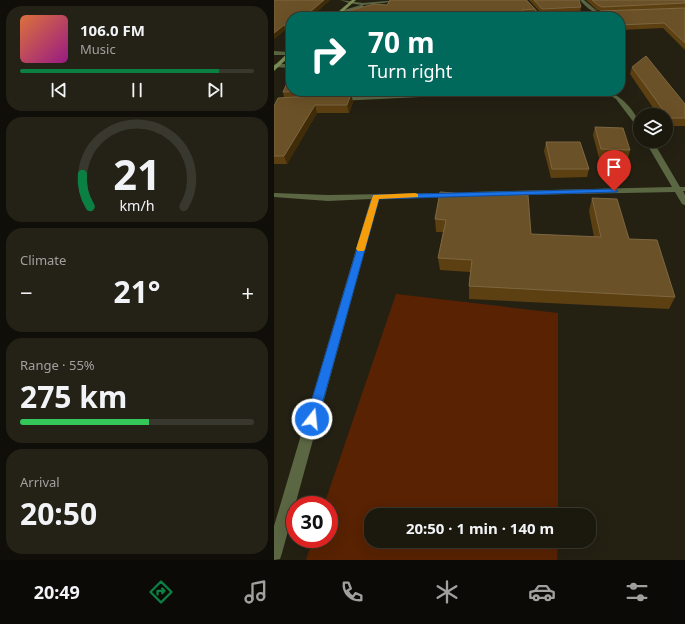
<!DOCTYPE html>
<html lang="en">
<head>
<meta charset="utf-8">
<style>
  body { margin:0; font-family:"Noto Sans",sans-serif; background:#242217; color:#f1f3f6; height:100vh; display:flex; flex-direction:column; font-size:15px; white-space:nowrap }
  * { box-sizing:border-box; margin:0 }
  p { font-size:13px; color:#a0a09e }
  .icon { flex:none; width:22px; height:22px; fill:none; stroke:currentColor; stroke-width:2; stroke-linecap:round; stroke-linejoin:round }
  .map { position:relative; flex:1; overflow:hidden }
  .panel { display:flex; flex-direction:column; gap:6px; padding:6px; background:#0f0e08; width:274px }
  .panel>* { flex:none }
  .banner { position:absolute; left:12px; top:12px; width:339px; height:84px; border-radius:16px; box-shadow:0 4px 16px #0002,0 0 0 1px #39382e; background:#00695c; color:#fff; overflow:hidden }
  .tools { position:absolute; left:359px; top:108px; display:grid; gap:8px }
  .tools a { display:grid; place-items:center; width:40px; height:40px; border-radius:50%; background:#1b190e; box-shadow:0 4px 16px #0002,0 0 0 1px #39382e; font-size:20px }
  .speed { position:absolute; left:12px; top:496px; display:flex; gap:8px; font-size:20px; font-weight:700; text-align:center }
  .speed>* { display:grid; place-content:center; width:52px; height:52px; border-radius:50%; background:#1b190e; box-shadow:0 4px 16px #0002,0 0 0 1px #39382e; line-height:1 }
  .speed .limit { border:6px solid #d22; background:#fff; color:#111 }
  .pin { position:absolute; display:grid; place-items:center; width:34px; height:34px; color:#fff; margin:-41px -17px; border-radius:50% 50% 50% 0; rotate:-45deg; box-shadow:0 0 4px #0007 }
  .pin .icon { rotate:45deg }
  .me { position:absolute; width:44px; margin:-22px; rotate:16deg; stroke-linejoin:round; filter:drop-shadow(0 0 3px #0008) }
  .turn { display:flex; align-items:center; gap:14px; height:84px; padding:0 16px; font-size:18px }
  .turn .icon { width:52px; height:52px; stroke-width:2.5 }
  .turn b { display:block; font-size:28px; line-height:34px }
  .big { font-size:30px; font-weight:700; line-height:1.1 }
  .panel .widget { flex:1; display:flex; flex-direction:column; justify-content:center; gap:6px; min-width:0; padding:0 14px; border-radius:16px; background:#242217 }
  .panel .dial { align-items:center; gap:0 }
  .dial svg { height:104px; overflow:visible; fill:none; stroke:#39382e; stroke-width:7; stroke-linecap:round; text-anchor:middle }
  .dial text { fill:#f1f3f6; stroke:none }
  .song { display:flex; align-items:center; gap:12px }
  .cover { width:48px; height:48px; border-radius:6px; background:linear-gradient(135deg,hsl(20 70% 55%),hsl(310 70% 35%)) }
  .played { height:4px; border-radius:2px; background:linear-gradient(90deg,#0b8043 85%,#39382e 85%) }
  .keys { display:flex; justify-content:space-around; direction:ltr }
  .heat { display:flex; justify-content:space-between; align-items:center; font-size:22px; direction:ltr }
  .charge { height:6px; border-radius:3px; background:linear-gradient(90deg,#34c759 55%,#39382e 0) }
  .trip { position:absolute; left:90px; top:508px; width:232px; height:40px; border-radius:16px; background:#1b190e; box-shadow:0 4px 16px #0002,0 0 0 1px #39382e; font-weight:700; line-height:40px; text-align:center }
  .dock { display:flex; height:64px; justify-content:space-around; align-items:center; background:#0b0a06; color:#a0a09e }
  .dock .icon { width:28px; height:28px }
  .dock .on { color:#0b8043 }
  .dock b { font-size:18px; color:#f1f3f6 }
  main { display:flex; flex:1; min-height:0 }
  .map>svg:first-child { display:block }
  .green { fill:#582203 }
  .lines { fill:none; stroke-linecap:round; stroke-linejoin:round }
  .street { fill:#5b6743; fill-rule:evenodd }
  .secondary { fill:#7c8e54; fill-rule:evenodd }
  .wall { fill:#5d4012 }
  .shaded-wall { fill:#402c09 }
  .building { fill:#6b5127; stroke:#7d6742 }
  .route { fill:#1a73e8; stroke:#114b97 }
  .slow { fill:#f59e0b }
</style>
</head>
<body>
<main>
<section class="panel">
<div class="widget">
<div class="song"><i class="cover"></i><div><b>106.0 FM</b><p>Music</p></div></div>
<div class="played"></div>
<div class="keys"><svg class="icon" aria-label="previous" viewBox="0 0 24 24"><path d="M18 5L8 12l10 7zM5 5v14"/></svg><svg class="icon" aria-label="pause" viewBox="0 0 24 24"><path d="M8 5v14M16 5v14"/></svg><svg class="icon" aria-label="next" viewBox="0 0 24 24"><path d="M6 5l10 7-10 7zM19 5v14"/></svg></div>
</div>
<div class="widget dial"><svg viewBox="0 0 100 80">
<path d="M14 69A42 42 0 1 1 86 69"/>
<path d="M14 69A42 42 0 0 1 8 44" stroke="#0b8043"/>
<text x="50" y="56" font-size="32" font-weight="700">21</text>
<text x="50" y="72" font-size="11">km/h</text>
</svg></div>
<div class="widget"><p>Climate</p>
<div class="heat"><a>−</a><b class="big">21°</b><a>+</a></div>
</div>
<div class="widget"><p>Range · 55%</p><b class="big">275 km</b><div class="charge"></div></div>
<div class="widget"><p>Arrival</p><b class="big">20:50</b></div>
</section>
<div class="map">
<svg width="411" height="560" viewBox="0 0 411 560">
  <rect width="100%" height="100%" fill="#242113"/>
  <path class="green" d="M122,294L284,313V515H97V541H284L283,560H32L39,539H55V505H50Z"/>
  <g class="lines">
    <path class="street" d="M66,0L89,3L125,0L109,3L89,5V7L65,14L63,12L87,5L75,3Z
      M249,0H253L269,17H265Z
      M306,0H310L323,11L341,14C328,20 314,10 306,0Z
      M0,51L15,52L17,55H0Z
      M17,64V68L0,67V65L2,64Z
      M191,91H231L228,93L65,101L62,99L65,97Z
      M329,91C344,91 366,114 366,129L364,128L342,99Z
      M371,141H379L406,187H411V191H409L411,195V205L408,204L401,192L195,196L191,194L195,192L398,187Z
      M0,193L54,195L179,193L183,195L179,197L105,199L8,553L6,559L0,560V526L97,199L54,201L0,197Z"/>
    <path class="secondary" d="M78,0H82L63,17H58Z
      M17,50V55L0,71V66Z"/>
  </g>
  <path class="wall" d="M0,0H56L37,17H17V30H11L0,39Z
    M255,0H304L307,7L306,12L268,14Z
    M312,0H411V50L389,28L346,30V17H326L325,16L326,11H327L323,10Z
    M113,5L261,9L260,14H251Z
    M358,67L411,104V126H392V115H384L356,74Z
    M17,91H83L82,95H77L79,102L75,113H43L13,164H0V106L10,97L9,92Z
    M321,127L356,150L354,158H325L319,135Z
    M272,142L315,169L313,177L277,178L270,151Z
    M193,194L257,234L320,237L315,211L318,198L355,239L401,297L395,309L195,299V286L196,272L166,270L164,258L169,232H162L161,219Z"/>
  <path class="shaded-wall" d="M50,0H56L37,17H30Z
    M10,25L11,30L0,39V33Z
    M77,94L79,102L75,113L73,105Z
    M41,105L43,113L13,164L10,156Z"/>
  <path class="building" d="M0,0H50L30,17H17V26L10,25L0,33Z
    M116,0H252L261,9L248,10L252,17H59V15L100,4L113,5Z
    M260,0H305L307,7L268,9Z
    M318,0H411V3L328,7L324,5Z
    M411,8V43L390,23L346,25V17H332L326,11Z
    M372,56L411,104V118H395L358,67Z
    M13,83H17V91H32L9,92Z
    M77,94L73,105H41L10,156H0V106L4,98Z
    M321,127L349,128L356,150L327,149Z
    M272,142H306L315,169H278Z
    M166,192L193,194L254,195L257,234L327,237L318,198L343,199L355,239L383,240L401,297L195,286L198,260L164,258L172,220L161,219Z"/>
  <path class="route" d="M340,189L344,191L343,192L105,199L44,419L42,423L38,425L34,423L32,419L99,195Z"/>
  <path class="slow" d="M141,193L144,194V197L105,199L91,249L90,251H84L82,249L99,195Z"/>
</svg>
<div class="tools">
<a><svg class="icon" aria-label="layers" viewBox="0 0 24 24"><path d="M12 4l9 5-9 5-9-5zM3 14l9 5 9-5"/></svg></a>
</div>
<div class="speed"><div class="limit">30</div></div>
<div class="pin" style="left:340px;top:191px;background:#d93025"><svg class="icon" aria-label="arrive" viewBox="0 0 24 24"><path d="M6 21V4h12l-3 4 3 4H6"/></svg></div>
<svg class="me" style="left:38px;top:419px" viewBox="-20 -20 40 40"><circle r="17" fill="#1a73e8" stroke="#fff" stroke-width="3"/><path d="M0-11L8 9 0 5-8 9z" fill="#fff"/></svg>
<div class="trip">20:50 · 1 min · 140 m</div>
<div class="banner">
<div class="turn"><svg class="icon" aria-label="right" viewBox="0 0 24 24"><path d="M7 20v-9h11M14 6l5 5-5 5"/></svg><div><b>70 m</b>Turn right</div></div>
</div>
</div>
</main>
<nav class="dock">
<b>20:49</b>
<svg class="icon on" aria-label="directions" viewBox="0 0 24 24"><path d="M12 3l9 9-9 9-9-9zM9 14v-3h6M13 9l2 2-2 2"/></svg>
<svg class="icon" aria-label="music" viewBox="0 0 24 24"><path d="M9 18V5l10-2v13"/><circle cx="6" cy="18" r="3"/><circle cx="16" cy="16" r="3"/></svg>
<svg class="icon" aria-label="phone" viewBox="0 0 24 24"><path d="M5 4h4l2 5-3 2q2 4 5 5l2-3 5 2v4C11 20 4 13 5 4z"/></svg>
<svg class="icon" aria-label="climate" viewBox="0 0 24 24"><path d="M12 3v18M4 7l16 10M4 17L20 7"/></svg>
<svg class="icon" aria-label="car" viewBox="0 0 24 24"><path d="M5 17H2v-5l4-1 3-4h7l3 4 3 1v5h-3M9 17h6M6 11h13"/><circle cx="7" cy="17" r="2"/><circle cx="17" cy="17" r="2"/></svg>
<svg class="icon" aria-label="filters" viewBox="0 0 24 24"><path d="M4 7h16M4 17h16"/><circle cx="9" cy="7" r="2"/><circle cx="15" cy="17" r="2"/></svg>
</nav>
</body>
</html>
